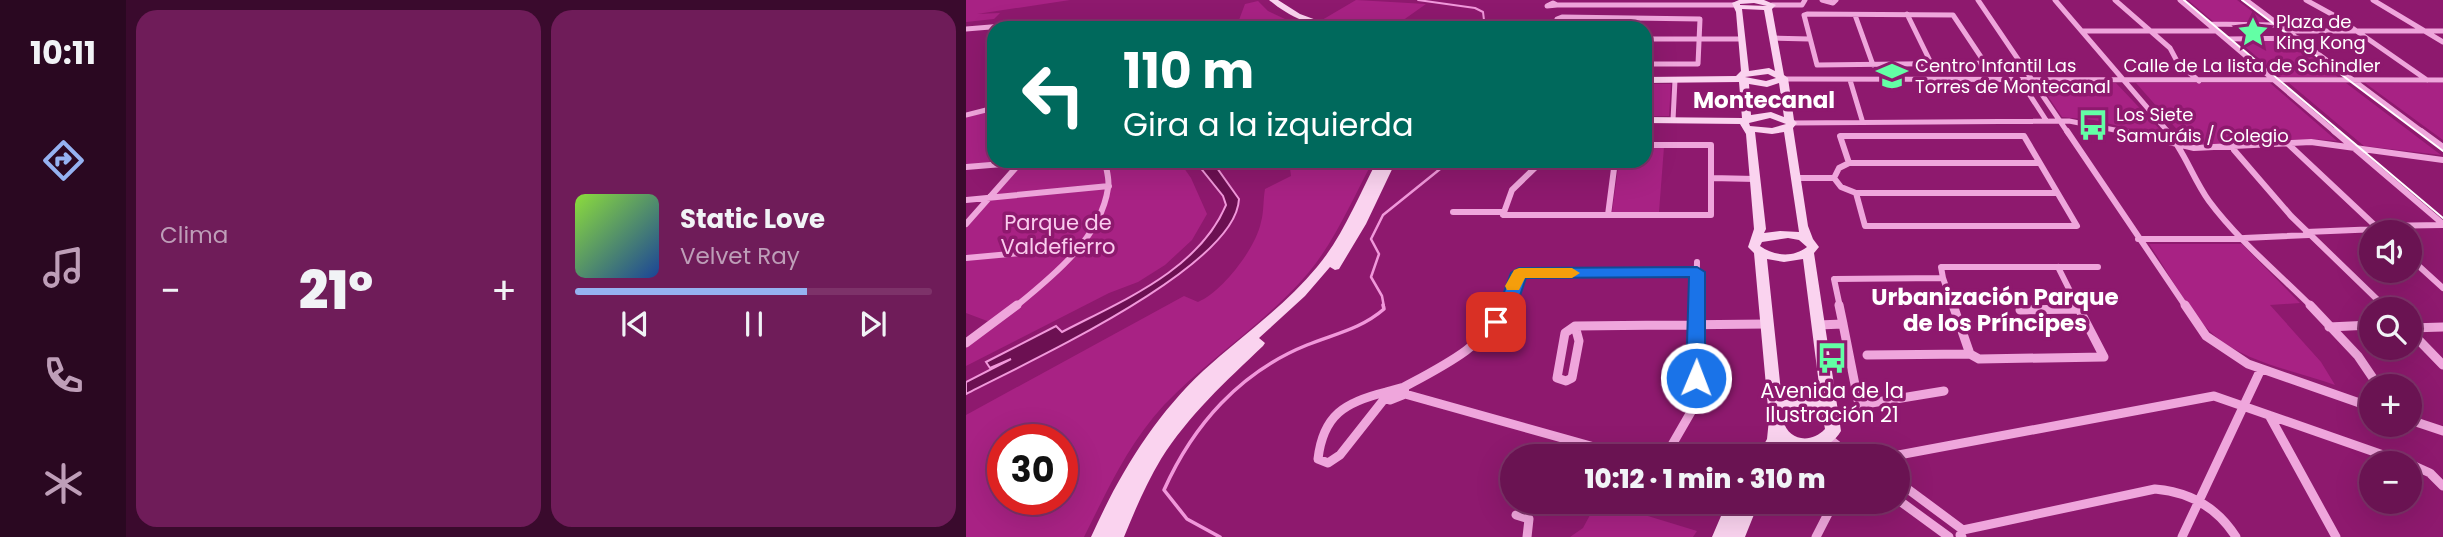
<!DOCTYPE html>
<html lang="es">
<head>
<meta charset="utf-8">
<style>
  body { margin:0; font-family:Poppins,sans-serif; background:#6f1c59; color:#f1f3f6; height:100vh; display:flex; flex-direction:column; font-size:26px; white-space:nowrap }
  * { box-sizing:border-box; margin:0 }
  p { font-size:23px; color:#be9eb8 }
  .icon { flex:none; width:38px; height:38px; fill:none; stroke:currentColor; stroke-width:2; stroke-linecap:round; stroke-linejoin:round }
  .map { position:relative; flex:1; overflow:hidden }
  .details { display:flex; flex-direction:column; gap:10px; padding:10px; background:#3a0a2d; width:840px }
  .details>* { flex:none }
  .top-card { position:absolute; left:21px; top:21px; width:665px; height:147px; border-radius:21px; box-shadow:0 7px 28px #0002,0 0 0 2px #7d3269; background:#00695c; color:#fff; overflow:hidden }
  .buttons { position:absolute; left:1393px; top:220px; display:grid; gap:14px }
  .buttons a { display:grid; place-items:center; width:63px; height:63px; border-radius:50%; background:#6a1352; box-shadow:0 7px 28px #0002,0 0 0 2px #7d3269; font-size:35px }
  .speed { position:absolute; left:21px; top:424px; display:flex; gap:14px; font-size:35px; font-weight:700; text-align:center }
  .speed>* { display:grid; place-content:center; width:91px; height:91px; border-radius:50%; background:#6a1352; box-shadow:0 7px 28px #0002,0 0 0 2px #7d3269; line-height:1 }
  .speed .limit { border:10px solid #d22; background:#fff; color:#111 }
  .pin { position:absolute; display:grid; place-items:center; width:60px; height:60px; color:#fff; margin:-30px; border-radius:14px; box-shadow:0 4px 10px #0006 }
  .me { position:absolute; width:77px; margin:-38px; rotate:1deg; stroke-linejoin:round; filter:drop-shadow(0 0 5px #0008) }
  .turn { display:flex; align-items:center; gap:24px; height:147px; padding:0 21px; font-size:32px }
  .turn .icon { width:91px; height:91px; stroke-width:2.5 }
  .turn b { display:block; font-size:49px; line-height:60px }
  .big { font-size:52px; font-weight:800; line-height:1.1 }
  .details .widget { flex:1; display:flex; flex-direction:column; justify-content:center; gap:10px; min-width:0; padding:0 24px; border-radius:21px; background:#6f1c59 }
  .song { display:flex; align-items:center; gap:21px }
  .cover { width:84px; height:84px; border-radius:10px; background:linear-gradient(135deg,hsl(90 70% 55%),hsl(220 70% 35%)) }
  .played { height:7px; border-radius:4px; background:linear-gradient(90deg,#95b2f1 65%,#7d3269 65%) }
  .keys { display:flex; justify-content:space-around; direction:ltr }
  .heat { display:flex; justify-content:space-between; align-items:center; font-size:38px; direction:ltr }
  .details .tiles { flex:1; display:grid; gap:10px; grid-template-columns:repeat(2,1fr) }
  .trip { position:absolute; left:534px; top:444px; width:410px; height:70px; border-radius:35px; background:#6a1352; box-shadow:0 7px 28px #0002,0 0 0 2px #7d3269; font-weight:800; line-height:70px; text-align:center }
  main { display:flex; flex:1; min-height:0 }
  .menu { display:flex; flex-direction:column; width:126px; justify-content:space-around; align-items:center; background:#2a0821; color:#be9eb8 }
  .menu .icon { width:49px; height:49px }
  .menu .on { color:#95b2f1 }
  .menu b { font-size:32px; color:#f1f3f6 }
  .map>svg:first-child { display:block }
  .green { fill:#a82284; fill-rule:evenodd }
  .water { fill:#6c1052; stroke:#f198db; stroke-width:2 }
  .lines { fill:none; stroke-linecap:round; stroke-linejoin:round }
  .stream-far2 { stroke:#f198db; stroke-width:2 }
  .stream-far1 { stroke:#f198db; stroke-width:2.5 }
  .stream { stroke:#f198db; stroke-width:3.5 }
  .street-far2 { stroke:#efa6dc; stroke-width:5 }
  .street-far1 { stroke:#efa6dc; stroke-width:6 }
  .street { stroke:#efa6dc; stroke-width:9 }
  .secondary { fill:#fad3ef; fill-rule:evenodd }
  .tram { stroke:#fff; stroke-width:2 }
  .route { fill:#1a73e8; stroke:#114b97; stroke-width:2 }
  .slow { fill:#f59e0b }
  .labels { text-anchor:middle; stroke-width:7; stroke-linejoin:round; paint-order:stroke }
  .far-poi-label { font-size:18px; fill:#fff; stroke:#8e196e; text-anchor:start }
  .far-street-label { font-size:18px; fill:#fff; stroke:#8e196e }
  .park-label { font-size:21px; fill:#faccee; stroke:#8e196e }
  .poi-label { font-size:21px; fill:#fff; stroke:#8e196e }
  .far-district-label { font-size:23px; font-weight:bold; fill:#fff; stroke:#8e196e }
  .neighbourhood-label { font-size:23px; font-weight:bold; fill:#fff; stroke:#8e196e }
</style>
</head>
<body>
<main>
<nav class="menu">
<b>10:11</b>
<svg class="icon on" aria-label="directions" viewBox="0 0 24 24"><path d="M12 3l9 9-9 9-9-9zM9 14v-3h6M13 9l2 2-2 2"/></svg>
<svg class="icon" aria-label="music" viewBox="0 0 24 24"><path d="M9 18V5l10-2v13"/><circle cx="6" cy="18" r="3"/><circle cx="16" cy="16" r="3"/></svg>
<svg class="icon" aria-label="phone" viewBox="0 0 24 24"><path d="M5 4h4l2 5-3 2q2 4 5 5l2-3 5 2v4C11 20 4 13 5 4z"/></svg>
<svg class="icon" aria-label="climate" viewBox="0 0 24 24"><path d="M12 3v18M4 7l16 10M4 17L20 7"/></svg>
</nav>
<section class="details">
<div class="tiles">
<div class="widget"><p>Clima</p>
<div class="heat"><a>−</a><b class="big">21°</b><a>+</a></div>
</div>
<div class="widget">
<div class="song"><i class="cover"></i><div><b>Static Love</b><p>Velvet Ray</p></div></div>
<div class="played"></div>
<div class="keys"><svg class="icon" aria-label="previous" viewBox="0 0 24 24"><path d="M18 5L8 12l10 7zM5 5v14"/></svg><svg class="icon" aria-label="pause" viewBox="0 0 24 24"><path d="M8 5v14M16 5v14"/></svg><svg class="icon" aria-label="next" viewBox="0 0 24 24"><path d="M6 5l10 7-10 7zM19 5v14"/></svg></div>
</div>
</div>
</section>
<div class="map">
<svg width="1477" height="537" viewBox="0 0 1477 537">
  <rect width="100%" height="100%" fill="#8e196e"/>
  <path class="green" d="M0,0H104L11,14L34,13L28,19L0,22Z
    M390,0L460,4L426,28L356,20Z
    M1222,0H1271L1300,22L1249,23Z
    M292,1L302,11L338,28H270L279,4Z
    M1272,41H1325L1372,77H1315Z
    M1073,83H1150L1202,138L1128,120L1096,117Z
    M1170,83H1304L1371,141C1321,135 1273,148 1223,143Z
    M1323,83H1380L1475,155L1398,146Z
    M1399,83H1477V140Z
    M679,84H705L703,116H679Z
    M28,109V161H55L0,165V116Z
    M679,147H698L693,212H646L653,161H679Z
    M59,161H213L225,178L241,214L226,240L199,265L172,282L143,293L0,366V343L24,322L0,313V224Z
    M323,161H407C387,198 370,239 343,272C301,322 243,358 198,405C162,444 141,491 118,537H0V415L218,296L232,302C256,292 290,248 295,222C298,212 297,200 299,189L325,176ZM37,439H96V499H37Z
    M1183,244H1276L1334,303L1304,305L1355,362L1369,385C1330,371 1281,363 1249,336C1222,312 1203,273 1183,244Z
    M631,502H636L731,531L727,537H604L617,528Z"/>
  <path class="water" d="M229,161H246L273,199C270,268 59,363 0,394V382L45,359L24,368L20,362L90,326L96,332C155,301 232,271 260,205L257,196Z"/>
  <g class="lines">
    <path class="stream-far2" d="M452,0L509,8L517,12L519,28"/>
    <path class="stream-far1" d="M418,307L416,296L405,277L413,254L405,239L417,215L484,161"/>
    <path class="stream" d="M254,537L221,519L198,490C227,425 274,372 341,345C368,334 395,329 418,309L417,305"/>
    <path class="street-far2" d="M856,0L867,3L870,0
      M1012,0L1102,133
      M1089,0L1203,133
      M1149,0L1204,48L1212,63L1233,81
      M1214,0L1370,133
      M1280,0L1458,133
      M1340,0L1369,16L1461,80
      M1407,0L1477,42
      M587,3L591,5L581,6Z
      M591,5H768
      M806,5H836L839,0
      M841,14L987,15L1019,63L851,65L838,15Z
      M941,14L966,65
      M889,15L907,65
      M119,22L127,23L115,28L109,26Z
      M1243,24L1311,25
      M588,28L591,19L596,17L734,19L732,64H679
      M0,29L61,24L112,28
      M1116,31H1249
      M1324,31H1477
      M807,38L843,39
      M679,39H776
      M1260,39L1332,38
      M818,79L1477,80
      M884,80L896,120
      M1054,80L1080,120
      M0,115L28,108
      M707,120L709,80
      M826,123L1103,121L1164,133"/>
    <path class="street-far1" d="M1101,131L1220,307
      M1157,131L1228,148L1345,142L1477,160
      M1201,131C1218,150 1227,179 1243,201C1272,240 1311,272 1346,307
      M1368,131L1477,224
      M1455,131L1477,147
      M874,136H1058L1111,226H899L890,193L875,187L868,178L873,168L883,163Z
      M1320,142L1417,233
      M1268,150L1325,216L1419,307
      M576,161L546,190L537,215H745V145H679
      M883,163H1073
      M0,167L75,161
      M745,178L789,179
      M829,178H868
      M890,193H1091
      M0,200L143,186
      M487,212H538
      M642,215L649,161
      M0,224L54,163
      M1410,226L1477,225
      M1340,232L1413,229
      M1278,238L1343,235
      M1172,239H1279
      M0,258L111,248
      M1444,258L1477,288
      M1092,267L1112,307
      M977,278L987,307
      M49,307C86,277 135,238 142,188C144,180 140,169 139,161
      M541,307L553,273L731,272
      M730,307L731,262
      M874,307L868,279L977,278L975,267H1132"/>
    <path class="street" d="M987,305L1004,354L1013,359L1138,357L1111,305
      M1219,305L1240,336L1282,364L1405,407
      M1344,305L1392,356L1413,387
      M1417,305L1422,310
      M1054,310L1113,309
      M877,324L893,405L978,391
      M852,325L877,324L873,305
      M609,326L613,341L606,378L600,381L591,378L599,333Z
      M609,326L801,324
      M1363,327L1405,325
      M1444,328L1477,327
      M1444,331L1477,365
      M0,343L51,305
      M901,355L1004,354
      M438,387L439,394L424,400L419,398L420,392Z
      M438,387C479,365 518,346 542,305
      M439,394L664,457
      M419,398L374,455L362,463L352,459C357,415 379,402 420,392
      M1303,415L1370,537
      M1444,420L1477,431
      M862,438L886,457
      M699,457L729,405L730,305
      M922,457L1248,396L1443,464
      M1444,464L1464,473L1477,486
      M931,481L997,530L1189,489C1224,492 1251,507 1270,537
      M931,499L983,537
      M550,515L563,519L561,537
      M994,535L996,537
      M850,537L868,502
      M1216,537L1295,369"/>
    <path class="secondary" d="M303,0H312L334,14L372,28C347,28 322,16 303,0Z
      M773,0H798L810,5L806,9L818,75L822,78L828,120L831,123L827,128L842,226L847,239L853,247L848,253L875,431C860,457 817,457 791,457L801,439L803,419L788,253L782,247L788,229L780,134L774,124L679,123V117L776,118L773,82L679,83V77L770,76L775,71L770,12L766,3ZM774,4L788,3L801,6L774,5ZM776,9L798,10L809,71L803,68L783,71ZM802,74L810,78L800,81L779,77ZM813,83L818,117L805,112L785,115L783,84L801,87ZM804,118L820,124L806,128L784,126L783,123ZM789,132L806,134L818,132L833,232L814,231L798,233L800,229ZM822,238L833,240L841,247C827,258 808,256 794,246L796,242ZM801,259L818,262L837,259L855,400L837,395L816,401ZM831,407C849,406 857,412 859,429C845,444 822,441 817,420L823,410Z
      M411,161H430L400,224L373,269L369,270L364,267L339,296L293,338L299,343L297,346C260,381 222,416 195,459C180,484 169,510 158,537H125C153,475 187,418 237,371C275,336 318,307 351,267C377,236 392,197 411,161Z
      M761,502H793L779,537H746Z"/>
    <path class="tram" d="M1218,0L1477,218
      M1276,0L1477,151"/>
  </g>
  <path class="route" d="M731,267L739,272V378L730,385L720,378L723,277L560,278C554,294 548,323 530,328L521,322L533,306L545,273L553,268Z"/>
  <path class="slow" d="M553,268H606L614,273L606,278H559L553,290H541L539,286L548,270Z"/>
  <defs>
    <symbol id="sight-bare" viewBox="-9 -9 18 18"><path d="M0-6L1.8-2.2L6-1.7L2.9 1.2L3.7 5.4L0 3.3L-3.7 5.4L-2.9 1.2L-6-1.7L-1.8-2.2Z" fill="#63ffa5" stroke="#8e196e" stroke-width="2.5" paint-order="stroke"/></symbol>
    <symbol id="school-bare" viewBox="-9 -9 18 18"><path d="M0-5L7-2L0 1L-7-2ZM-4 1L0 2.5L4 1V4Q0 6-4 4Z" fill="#63ffa5" stroke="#8e196e" stroke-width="2.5" paint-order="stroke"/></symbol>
    <symbol id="bus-bare" viewBox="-9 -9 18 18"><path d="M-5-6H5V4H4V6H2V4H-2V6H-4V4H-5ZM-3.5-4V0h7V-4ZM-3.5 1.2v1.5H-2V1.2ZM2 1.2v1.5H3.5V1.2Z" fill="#63ffa5" stroke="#8e196e" stroke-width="2.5" paint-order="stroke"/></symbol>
  </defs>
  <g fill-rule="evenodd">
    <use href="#sight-bare" x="1265" y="10" width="44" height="44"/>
    <use href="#school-bare" x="904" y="54" width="44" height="44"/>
    <use href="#bus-bare" x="1105" y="103" width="44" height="44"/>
    <use href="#bus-bare" x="844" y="336" width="44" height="44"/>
  </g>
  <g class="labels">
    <g class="far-poi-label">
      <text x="1310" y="28">Plaza de<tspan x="1310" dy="21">King Kong</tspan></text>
      <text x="949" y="72">Centro Infantil Las<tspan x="949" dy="21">Torres de Montecanal</tspan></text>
      <text x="1150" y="121">Los Siete<tspan x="1150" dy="21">Samuráis / Colegio</tspan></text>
    </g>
    <g class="far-street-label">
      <text x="1286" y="72">Calle de La lista de Schindler</text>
    </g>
    <g class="park-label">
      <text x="92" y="230">Parque de<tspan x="92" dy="24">Valdefierro</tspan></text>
    </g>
    <g class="poi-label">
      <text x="866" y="398">Avenida de la<tspan x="866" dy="24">Ilustración 21</tspan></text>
    </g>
    <g class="far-district-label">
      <text x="798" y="108">Montecanal</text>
    </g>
    <g class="neighbourhood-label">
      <text x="1029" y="305">Urbanización Parque<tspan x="1029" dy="26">de los Príncipes</tspan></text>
    </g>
  </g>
</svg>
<div class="buttons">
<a><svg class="icon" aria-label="sound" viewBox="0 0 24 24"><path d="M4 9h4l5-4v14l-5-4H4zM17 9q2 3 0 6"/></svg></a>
<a><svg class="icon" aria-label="search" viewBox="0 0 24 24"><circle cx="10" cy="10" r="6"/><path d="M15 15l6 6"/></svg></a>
<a>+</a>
<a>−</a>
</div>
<div class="speed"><div class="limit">30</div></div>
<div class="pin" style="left:530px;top:322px;background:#d93025"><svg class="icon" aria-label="arrive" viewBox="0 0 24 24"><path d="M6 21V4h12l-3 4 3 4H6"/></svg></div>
<svg class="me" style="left:730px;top:378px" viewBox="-20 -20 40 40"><circle r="17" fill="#1a73e8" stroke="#fff" stroke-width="3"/><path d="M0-11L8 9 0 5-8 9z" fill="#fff"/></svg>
<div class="trip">10:12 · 1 min · 310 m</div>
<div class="top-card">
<div class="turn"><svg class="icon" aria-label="left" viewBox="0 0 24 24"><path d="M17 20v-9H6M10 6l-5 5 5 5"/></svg><div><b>110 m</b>Gira a la izquierda</div></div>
</div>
</div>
</main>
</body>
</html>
